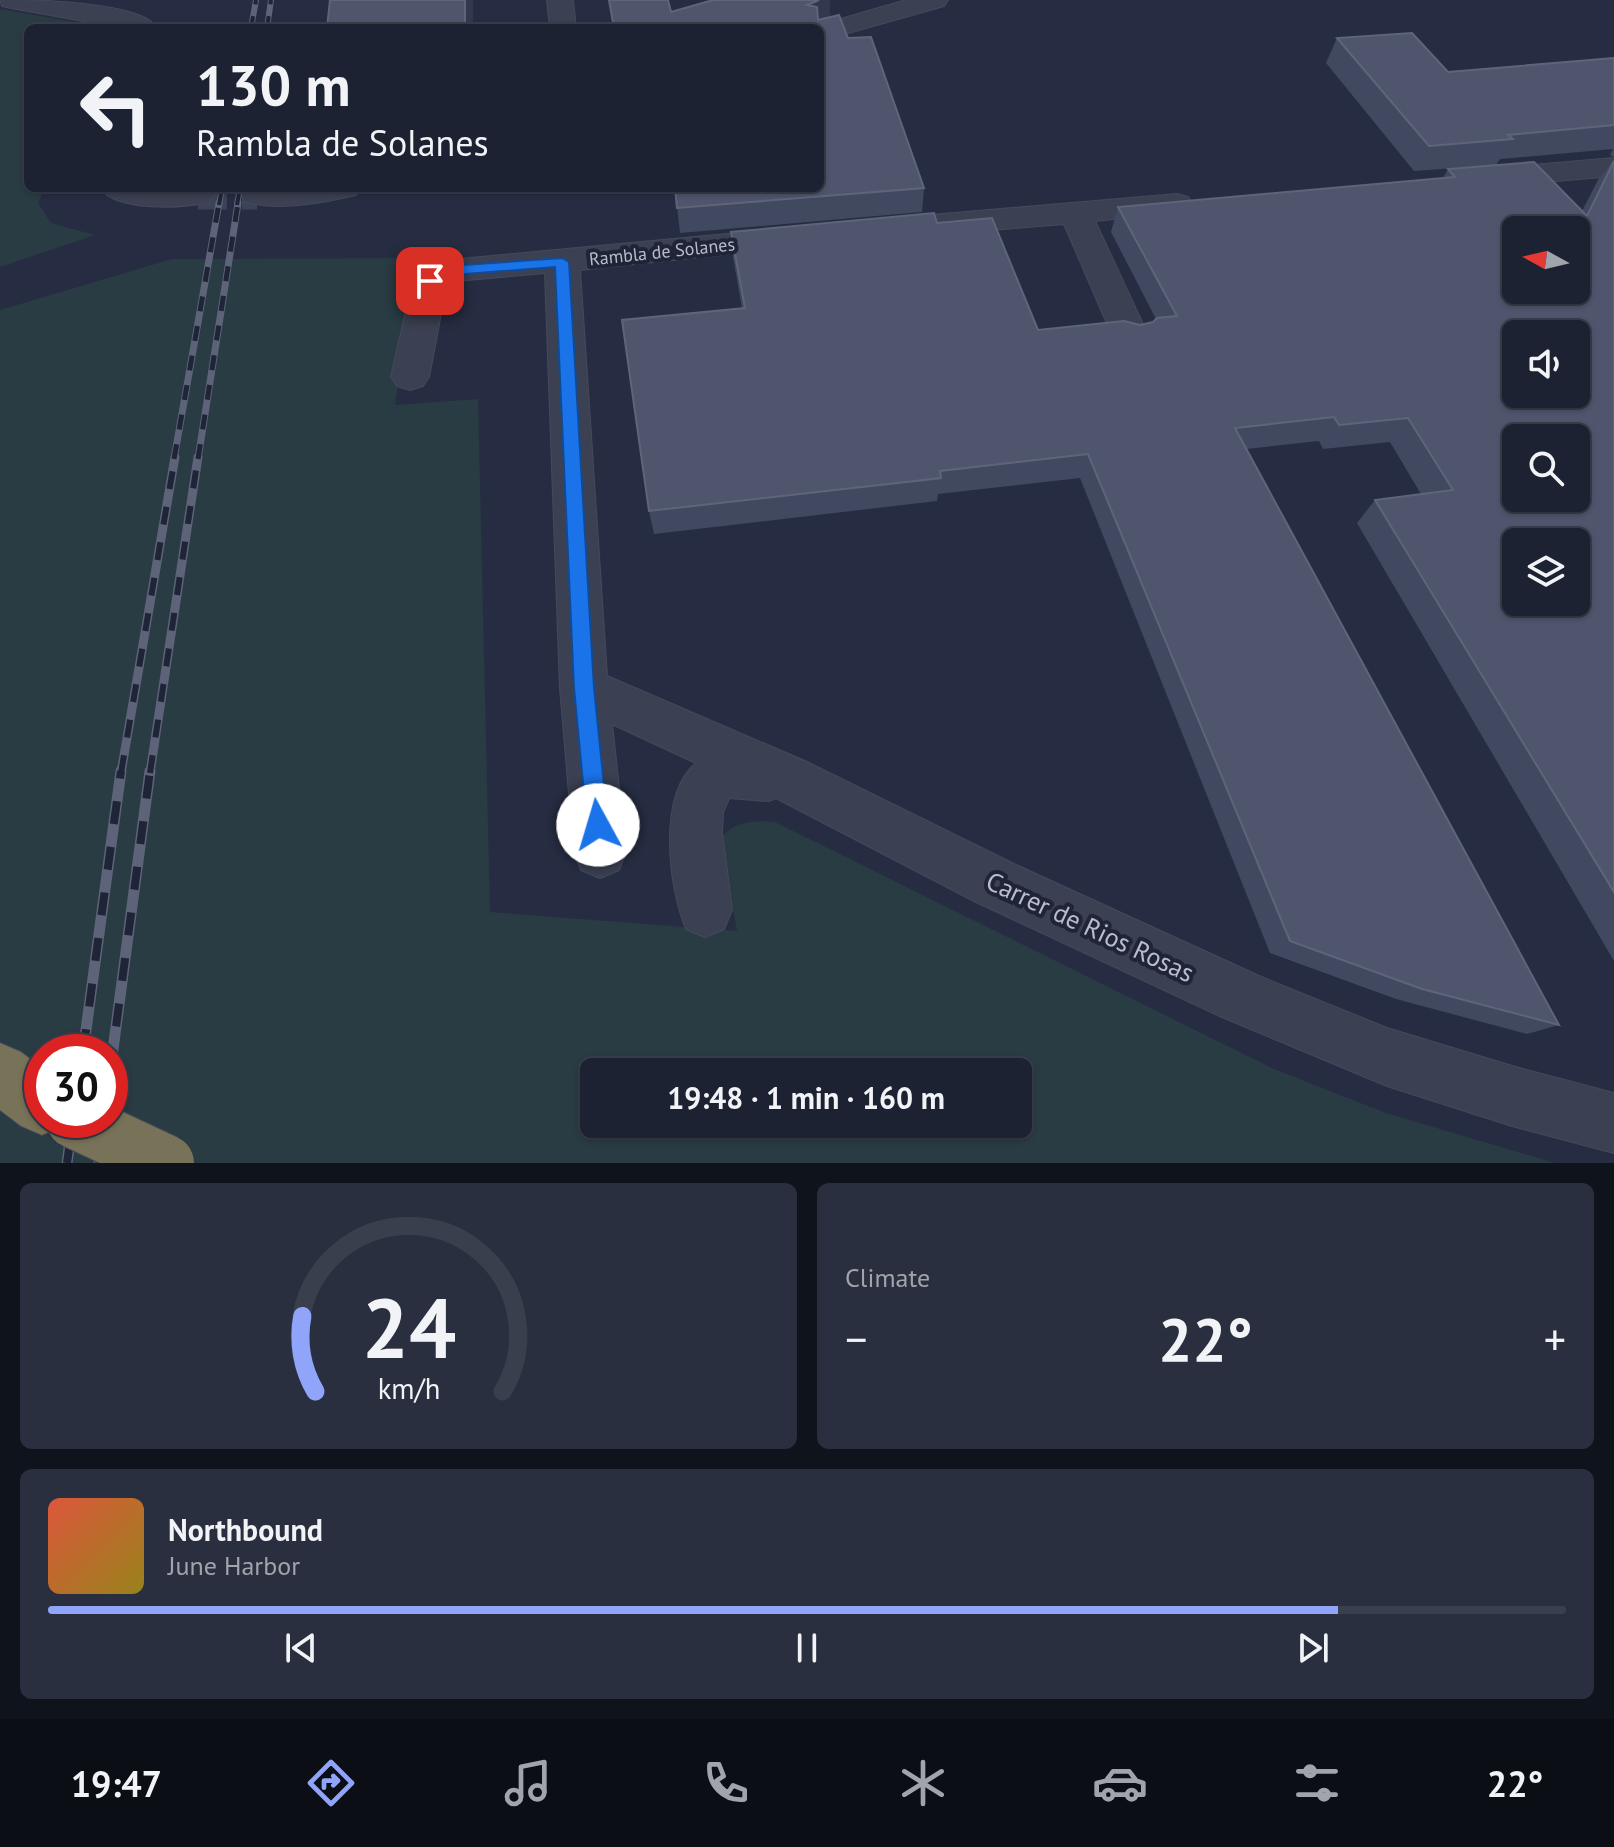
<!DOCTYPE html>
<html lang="en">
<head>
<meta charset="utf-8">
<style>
  body { margin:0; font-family:"PT Sans",sans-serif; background:#292f3e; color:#f1f3f6; height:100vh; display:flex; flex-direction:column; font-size:30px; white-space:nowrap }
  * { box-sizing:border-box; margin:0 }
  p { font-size:26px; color:#a0a4ac }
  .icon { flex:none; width:44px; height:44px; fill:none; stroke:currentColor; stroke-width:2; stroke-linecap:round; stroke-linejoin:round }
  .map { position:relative; height:1163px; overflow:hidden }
  .drawer { display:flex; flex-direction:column; gap:20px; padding:20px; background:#0f131c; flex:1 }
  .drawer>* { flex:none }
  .banner { position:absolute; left:24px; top:24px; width:800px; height:168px; border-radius:12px; box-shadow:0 2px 6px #0004,0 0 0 2px #3a3f4d; background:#1c2232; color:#f1f3f6; overflow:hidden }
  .needle { width:52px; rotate:278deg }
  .buttons { position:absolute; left:1502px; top:216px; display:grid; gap:16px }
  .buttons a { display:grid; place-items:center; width:88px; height:88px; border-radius:12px; background:#1c2232; box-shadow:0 2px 6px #0004,0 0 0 2px #3a3f4d; font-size:40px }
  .speed { position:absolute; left:24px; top:1034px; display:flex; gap:16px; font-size:40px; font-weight:700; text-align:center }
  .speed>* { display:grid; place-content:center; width:104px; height:104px; border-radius:50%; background:#1c2232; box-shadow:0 2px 6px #0004,0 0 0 2px #3a3f4d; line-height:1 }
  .speed .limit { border:12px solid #d22; background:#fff; color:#111 }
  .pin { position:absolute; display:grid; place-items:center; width:68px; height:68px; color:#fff; margin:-34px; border-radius:16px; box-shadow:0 4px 12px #0006 }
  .me { position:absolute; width:88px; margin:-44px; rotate:354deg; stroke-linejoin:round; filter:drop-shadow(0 0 6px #0008) }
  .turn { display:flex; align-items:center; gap:28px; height:168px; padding:0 40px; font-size:36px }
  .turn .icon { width:104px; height:104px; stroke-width:2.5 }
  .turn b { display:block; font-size:56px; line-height:68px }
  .big { font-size:60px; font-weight:700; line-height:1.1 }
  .drawer .tile { flex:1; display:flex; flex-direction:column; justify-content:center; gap:12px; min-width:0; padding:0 28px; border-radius:12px; background:#292f3e }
  .drawer .dial { align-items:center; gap:0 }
  .dial svg { height:208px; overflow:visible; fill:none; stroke:#3a3f4d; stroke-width:7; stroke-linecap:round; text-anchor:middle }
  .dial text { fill:#f1f3f6; stroke:none }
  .song { display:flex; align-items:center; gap:24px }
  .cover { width:96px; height:96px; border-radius:12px; background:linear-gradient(135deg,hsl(10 70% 55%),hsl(50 70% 35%)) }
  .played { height:8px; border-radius:4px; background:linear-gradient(90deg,#90a4f9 85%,#3a3f4d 85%) }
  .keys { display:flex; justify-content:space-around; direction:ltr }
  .heat { display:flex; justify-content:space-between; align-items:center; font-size:44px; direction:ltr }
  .drawer .tiles { flex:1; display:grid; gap:20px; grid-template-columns:1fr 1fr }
  .tile:last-child { grid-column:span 2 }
  .trip { position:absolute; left:580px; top:1058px; width:452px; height:80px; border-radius:12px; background:#1c2232; box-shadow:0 2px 6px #0004,0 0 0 2px #3a3f4d; font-weight:700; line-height:80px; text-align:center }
  .dock { display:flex; height:128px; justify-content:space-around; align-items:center; background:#0b0e14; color:#a0a4ac }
  .dock .icon { width:56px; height:56px }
  .dock .active { color:#90a4f9 }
  .dock b { font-size:36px; color:#f1f3f6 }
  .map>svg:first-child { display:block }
  .green { fill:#293b43; fill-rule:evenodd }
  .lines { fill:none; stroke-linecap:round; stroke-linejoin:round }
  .minor-tunnel { stroke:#3c4257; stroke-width:29; stroke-dasharray:29 15; stroke-linecap:butt }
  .minor-casing { stroke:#45495b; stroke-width:2 }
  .highway-casing { stroke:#424859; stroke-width:2 }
  .minor { fill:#3b4052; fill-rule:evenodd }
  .highway { fill:#787258; fill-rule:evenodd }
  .rail-far3-casing { stroke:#5d6379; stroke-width:6 }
  .rail-far2-casing { stroke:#5d6379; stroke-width:7 }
  .rail-far1-casing { stroke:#5d6379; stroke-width:9 }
  .rail-casing { stroke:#5d6379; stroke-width:11 }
  .rail-far3 { stroke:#1f2537; stroke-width:4; stroke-dasharray:12; stroke-linecap:butt }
  .rail-far2 { stroke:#1f2537; stroke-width:5; stroke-dasharray:15; stroke-linecap:butt }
  .rail-far1 { stroke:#1f2537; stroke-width:6; stroke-dasharray:18; stroke-linecap:butt }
  .rail { stroke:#1f2537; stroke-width:8; stroke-dasharray:23; stroke-linecap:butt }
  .highway-bridge-casing { stroke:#424859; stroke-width:58; stroke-linecap:butt }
  .highway-bridge { stroke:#787258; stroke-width:56 }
  .wall { fill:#414960 }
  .shaded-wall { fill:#31384f }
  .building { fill:#4e556c; stroke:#5e657b; stroke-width:2; fill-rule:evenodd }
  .route { fill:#1a73e8; stroke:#114b97; stroke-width:2 }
  .labels { text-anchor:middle; stroke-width:8; stroke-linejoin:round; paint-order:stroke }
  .far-street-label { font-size:18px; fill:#b8bccc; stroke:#1f2537 }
  .near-street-label { font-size:26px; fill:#b8bccc; stroke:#1f2537 }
</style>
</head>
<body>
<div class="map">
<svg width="1614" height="1163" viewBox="0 0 1614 1163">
  <rect width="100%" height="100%" fill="#262d42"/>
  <path class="green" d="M0,9L109,28H28V188H45L38,203L51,223L95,235L0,267Z
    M414,258L395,405L478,399L490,912L737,931L721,839C732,821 757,820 775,822L1274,1069L1386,1113L1555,1163H0V310L172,259ZM42,1052H110V1120H42ZM594,1072H1018V1124H594Z"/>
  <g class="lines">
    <path class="minor-tunnel" d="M198,195H257"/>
    <defs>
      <path id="minor" d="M0,0C32,0 140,1 158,28H122L11,8L2,6Z
        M547,0H573L576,28H550Z
        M906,0H948L944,6L820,41V28H810Z
        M1614,158V176L1485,187L1474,185L1469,178L1474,171L1485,169Z
        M100,188H209L214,195L209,202C183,208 117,212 100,188Z
        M246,188H361L356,195C322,203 280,211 246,202L241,195Z
        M1177,194L1188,197L1193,204L1188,211L1095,221L1148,335L1143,344L1130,347L1117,344L1112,335L1064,224L931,235L919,232L914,225L919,218L931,215Z
        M791,228L803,232L808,239L803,246L580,270L607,676L807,762L1014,864L1259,976L1387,1028L1512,1066L1614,1093V1153L1512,1126L1387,1086L1222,1017L976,902L776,798L769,801L729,798L723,813L722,833L732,910L724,929L705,937L686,929C669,888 657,796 696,763L612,724L626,852L619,870L600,878L581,870L574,852L560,688L545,273L456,281L446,287L429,377L423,386L410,390L397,386L391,377L413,281L418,273L449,260Z"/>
      <path id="highway" d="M0,1043L21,1052L42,1068V1120H66L63,1126L42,1135L21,1126L0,1110Z"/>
    </defs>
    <use href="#minor" class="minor-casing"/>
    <use href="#highway" class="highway-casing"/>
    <use href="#minor" class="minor"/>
    <use href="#highway" class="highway"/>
    <defs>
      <path id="rail-far3" d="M251,28L256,0
        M267,28L271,0
        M219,205L222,188
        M237,205L240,188"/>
      <path id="rail-far2" d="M174,459L219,203
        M198,459L238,203"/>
      <path id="rail-far1" d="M121,773L175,457
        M150,773L198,457"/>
      <path id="rail" d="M83,1052L121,771
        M110,1072L150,771
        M67,1163L73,1120
        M99,1163L104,1120"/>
    </defs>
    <use href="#rail-far3" class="rail-far3-casing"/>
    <use href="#rail-far2" class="rail-far2-casing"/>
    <use href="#rail-far1" class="rail-far1-casing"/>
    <use href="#rail" class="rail-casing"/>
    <use href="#rail-far3" class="rail-far3"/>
    <use href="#rail-far2" class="rail-far2"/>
    <use href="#rail-far1" class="rail-far1"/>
    <use href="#rail" class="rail"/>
    <defs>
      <path id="highway-bridge" d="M74,1120L166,1163"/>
    </defs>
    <use href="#highway-bridge" class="highway-bridge-casing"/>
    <use href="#highway-bridge" class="highway-bridge"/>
  </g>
  <path class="wall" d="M713,0H830V17L848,38L924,188L922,212L680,233L675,188L671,12Z
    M1337,38L1448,72L1614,58V157L1610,155L1613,149L1500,159L1496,165L1414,171L1326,63Z
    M1614,159V961L1357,523L1375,500L1421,494L1390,442L1323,449L1319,441L1246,449L1559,1025L1527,1034L1396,999L1270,953L1080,478L938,494L937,501L654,534L649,511L742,308L733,257L731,232L937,223L1038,330L1140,325L1153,322L1156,319L1111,232L1118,207L1443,178L1448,169L1582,211L1598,180Z"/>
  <path class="shaded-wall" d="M465,0H473V28H452Z
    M819,0H830V19L807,28V5Z"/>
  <path class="building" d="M330,0H465V26L452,28H327Z
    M609,0H668L671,12L713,0H819L807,5L817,7L818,20L839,15L848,38L871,37L924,188L677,208L675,188H820V28H614Z
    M1412,33L1448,72L1614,58V125L1508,135L1513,139L1429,146L1337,38Z
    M1614,161V892L1375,500L1453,490L1408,418L1339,425L1334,417L1235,428L1559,1025L1422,989L1290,941L1088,454L940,471L941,478L649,511L622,320L745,308L731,232L934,213L937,223L992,218L1038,330L1124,321L1140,325L1153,322L1157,318L1177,316L1118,207L1455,177L1448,169L1534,162L1587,216ZM1516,230H1576V290H1516ZM1516,334H1576V394H1516ZM1516,438H1576V498H1516ZM1516,542H1576V602H1516Z"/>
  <path class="route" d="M562,258L569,262L594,688L608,825L605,832L598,835L590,832L587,825L574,688L555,267L452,275L430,285L423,281L449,266Z"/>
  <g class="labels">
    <g class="far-street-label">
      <text transform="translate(662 252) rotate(-6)" y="6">Rambla de Solanes</text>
    </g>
    <g class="near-street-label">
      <text transform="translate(1090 927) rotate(25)" y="9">Carrer de Rios Rosas</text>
    </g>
  </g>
</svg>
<div class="buttons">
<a><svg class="needle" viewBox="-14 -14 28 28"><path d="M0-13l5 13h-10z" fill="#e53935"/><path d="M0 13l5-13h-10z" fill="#a0a4ac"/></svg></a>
<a><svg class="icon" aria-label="sound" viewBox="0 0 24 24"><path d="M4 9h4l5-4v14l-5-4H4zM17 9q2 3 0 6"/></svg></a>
<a><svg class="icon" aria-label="search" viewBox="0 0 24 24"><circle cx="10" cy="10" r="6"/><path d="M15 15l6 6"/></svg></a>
<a><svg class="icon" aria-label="layers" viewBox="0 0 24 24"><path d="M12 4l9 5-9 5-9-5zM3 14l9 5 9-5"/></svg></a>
</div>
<div class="speed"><div class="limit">30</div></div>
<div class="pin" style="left:430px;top:281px;background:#d93025"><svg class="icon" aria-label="arrive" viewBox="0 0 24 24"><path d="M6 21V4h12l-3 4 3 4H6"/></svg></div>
<svg class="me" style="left:598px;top:825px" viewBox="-20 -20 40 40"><circle r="19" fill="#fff"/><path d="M0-13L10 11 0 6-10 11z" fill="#1a73e8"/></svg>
<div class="trip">19:48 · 1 min · 160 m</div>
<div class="banner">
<div class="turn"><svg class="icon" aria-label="left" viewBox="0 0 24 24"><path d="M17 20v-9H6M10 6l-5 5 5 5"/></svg><div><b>130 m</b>Rambla de Solanes</div></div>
</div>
</div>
<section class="drawer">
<div class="tiles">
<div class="tile dial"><svg viewBox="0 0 100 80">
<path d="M14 69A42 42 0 1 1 86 69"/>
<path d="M14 69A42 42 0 0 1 9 40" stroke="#90a4f9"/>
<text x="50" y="56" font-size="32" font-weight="700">24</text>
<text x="50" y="72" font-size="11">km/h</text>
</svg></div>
<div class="tile"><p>Climate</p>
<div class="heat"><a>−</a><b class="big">22°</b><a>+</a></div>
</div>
<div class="tile">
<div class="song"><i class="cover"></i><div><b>Northbound</b><p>June Harbor</p></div></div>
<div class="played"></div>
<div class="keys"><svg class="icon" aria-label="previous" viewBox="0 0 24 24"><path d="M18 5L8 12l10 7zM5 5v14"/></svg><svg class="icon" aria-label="pause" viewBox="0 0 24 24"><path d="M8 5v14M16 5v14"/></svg><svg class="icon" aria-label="next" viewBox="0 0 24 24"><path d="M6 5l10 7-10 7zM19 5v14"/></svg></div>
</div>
</div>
</section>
<nav class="dock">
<b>19:47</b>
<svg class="icon active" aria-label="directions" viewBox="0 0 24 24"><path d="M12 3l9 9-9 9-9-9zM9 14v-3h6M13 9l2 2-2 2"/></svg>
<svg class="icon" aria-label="music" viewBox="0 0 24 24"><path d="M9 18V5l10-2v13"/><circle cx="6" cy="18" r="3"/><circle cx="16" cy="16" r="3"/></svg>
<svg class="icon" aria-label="phone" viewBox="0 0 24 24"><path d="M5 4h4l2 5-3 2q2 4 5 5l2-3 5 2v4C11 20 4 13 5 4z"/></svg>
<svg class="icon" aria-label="climate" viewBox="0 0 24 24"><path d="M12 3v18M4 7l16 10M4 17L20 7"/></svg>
<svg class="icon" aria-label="car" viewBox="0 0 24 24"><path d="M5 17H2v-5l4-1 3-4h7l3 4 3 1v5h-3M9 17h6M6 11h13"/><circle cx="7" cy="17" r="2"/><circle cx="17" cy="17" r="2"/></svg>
<svg class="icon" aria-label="filters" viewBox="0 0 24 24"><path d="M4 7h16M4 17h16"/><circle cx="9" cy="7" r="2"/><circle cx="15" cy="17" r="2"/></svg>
<b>22°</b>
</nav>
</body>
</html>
